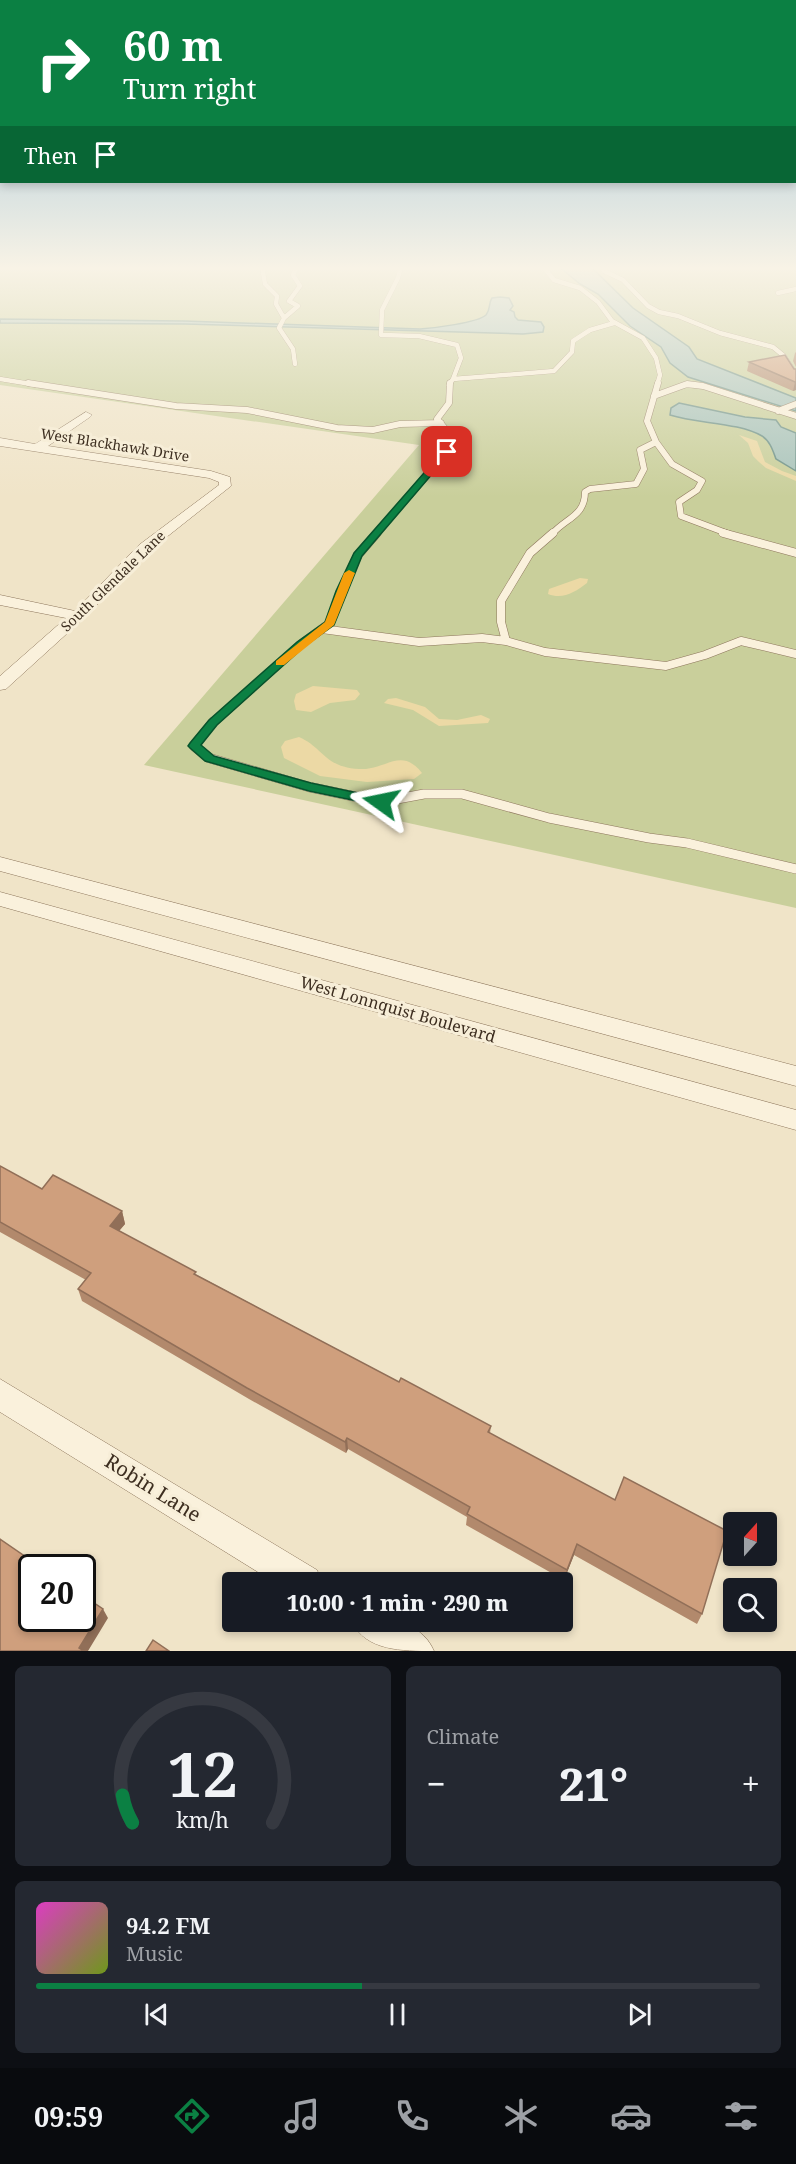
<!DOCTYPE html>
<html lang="en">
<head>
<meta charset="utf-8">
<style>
  body { margin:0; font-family:"Noto Serif",serif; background:#242831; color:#f1f3f6; height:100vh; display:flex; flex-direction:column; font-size:22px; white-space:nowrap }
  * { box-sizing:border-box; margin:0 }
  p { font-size:20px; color:#9ea1a6 }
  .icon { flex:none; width:33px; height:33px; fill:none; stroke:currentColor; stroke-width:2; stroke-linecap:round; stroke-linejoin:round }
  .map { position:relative; height:1651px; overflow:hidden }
  .side { display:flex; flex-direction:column; gap:15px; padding:15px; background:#0d0f14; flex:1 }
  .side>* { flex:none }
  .hud { position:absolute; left:0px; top:0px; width:796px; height:183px; box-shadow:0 3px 9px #0003; background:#0b8043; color:#fff; overflow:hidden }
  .needle { width:39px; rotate:21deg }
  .controls { position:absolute; left:723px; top:1512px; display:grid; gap:12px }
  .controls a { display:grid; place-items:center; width:54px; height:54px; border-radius:6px; background:#171b24; box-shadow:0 3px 9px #0003; font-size:30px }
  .speed { position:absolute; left:18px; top:1554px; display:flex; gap:12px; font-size:30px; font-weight:700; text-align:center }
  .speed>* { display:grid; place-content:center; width:78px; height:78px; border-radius:50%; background:#171b24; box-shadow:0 3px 9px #0003; line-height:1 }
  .speed .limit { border:3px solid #111; border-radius:9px; background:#fff; color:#111 }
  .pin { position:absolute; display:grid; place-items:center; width:51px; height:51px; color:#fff; margin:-26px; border-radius:12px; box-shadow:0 3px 9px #0006 }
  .me { position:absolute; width:66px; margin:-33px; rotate:282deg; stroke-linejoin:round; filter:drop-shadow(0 0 4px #0008) }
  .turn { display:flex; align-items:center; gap:21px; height:126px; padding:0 24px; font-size:27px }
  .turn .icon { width:78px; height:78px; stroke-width:2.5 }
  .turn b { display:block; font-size:42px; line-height:51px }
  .then { display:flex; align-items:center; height:57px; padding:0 24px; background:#0003; gap:12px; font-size:22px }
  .big { font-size:45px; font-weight:800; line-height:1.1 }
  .side .widget { flex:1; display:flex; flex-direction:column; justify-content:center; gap:9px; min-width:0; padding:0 21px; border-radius:9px; background:#242831 }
  .side .dial { align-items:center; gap:0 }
  .dial svg { height:156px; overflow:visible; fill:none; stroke:#363941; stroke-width:7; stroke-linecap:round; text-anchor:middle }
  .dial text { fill:#f1f3f6; stroke:none }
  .song { display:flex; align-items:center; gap:18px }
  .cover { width:72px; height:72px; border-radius:9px; background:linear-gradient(135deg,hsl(310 70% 55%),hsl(80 70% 35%)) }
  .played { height:6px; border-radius:3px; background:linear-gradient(90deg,#0b8043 45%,#363941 45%) }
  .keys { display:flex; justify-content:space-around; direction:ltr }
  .heat { display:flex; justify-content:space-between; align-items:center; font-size:33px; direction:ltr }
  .side .tiles { flex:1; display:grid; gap:15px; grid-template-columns:1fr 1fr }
  .widget:last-child { grid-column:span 2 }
  .trip { position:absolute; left:222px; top:1572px; width:351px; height:60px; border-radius:6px; background:#171b24; box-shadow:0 3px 9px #0003; font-weight:800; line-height:60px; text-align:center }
  .tabs { display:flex; height:96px; justify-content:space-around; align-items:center; background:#090b0e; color:#9ea1a6 }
  .tabs .icon { width:42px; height:42px }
  .tabs .active { color:#0b8043 }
  .tabs b { font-size:27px; color:#f1f3f6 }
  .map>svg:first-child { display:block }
  .green { fill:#c9cf9b }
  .sand { fill:#ecd9a5 }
  .water { fill:#a9c4bc; stroke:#6f938a; stroke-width:1.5 }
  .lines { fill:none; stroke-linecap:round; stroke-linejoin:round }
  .service-far3-casing { stroke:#8d765c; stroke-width:5 }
  .service-far2-casing { stroke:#8d765c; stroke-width:7 }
  .service-far1-casing { stroke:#8d765c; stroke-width:9 }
  .service-casing { stroke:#8d765c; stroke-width:10 }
  .minor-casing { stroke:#8d765c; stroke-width:1 }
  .service-far3 { stroke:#faf1dc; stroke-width:4.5 }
  .service-far2 { stroke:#faf1dc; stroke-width:6 }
  .service-far1 { stroke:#faf1dc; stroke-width:8 }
  .service { stroke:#faf1dc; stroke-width:9 }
  .minor { fill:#faf1dc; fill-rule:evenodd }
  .wall { fill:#b2896c }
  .shaded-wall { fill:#916f58 }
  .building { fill:#cf9f7d; stroke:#916f58; stroke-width:1.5 }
  .route { fill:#0b8043; stroke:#07532c; stroke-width:1.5 }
  .slow { fill:#f59e0b }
  .labels { text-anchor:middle; stroke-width:6; stroke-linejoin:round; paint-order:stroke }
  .far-street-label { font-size:14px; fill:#3d2e20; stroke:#f7eed8 }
  .street-label { font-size:16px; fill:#3d2e20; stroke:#f7eed8 }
  .near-street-label { font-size:20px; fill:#3d2e20; stroke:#f7eed8 }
</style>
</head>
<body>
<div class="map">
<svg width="796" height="1651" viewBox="0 0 796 1651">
  <rect width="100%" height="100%" fill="#f0e4c8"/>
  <path class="green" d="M0,266H796V908L144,765L419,445L0,385Z"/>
  <path class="sand" d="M739,435L757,441L765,462L782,471L796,476V481L766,468L759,462L753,456L748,443Z
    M580,578L588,579L587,583C575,592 563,600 548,594L549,589Z
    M313,686L357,690L360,694L355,700L330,703L311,712L296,710L294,701L296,694Z
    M396,698L425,707L439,719L457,720L481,715L490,719L488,723L439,726L413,710L384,703L388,699Z
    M299,737C324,748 324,767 359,769C385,771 401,746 422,773L414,779L367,782L320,776L284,758L281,747L285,741Z"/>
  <path class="water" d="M558,266H590L633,308L689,347L697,359L796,398V411L688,377L670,363L661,347L630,326L598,294L580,284Z
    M500,297L509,298L513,306L510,310L514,312L515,317L518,320L541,322L544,327L543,332L523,334L185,324L0,323V319L184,321L420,329C433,328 477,323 486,315C491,309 488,304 492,298Z
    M679,403L745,417L776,420L781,427L796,433V471L776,459C773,451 770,441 762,436C737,422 698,424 670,415L671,408Z"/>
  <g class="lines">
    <defs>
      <path id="service-far3" d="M262,266L265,284L277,296L276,304L284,318L279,328L293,349L295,364
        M401,266L398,278L382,310L381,335L419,336L457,345L461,358L453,379
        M543,266L554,280L580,288L598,302L612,321L643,338L656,358L660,375L657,385
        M604,266V271L623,280L648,306L659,312L678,316L720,333L773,347L784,356L796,375
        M778,293L796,289
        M284,318L298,306L289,301L300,286L293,275L297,266
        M0,379L37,385
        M449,385L453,379L554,371L572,352L573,341L590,330L614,323
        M685,385H693"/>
      <path id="service-far2" d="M28,383L176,406L247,410L337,428L373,430L400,424L441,423
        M658,383L647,421L656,442L672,464L702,481L697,490L679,502L681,516L729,534
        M654,396L687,384L703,386L796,416
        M778,411L796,404
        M376,534L456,442L437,419L449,403L450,383
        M552,534C566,518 585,516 585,492L590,489L636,484L644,469L640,450L656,442"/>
      <path id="service-far1" d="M553,533L530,553L501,601V622L506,641L545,652L666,666L705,655L741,641L796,654
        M723,533L796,553
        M322,629L419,642L482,638L506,641
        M212,724L301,644L330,623L341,591L358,555L377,533"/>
      <path id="service" d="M213,722L194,746L209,758L309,787L381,802L424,794H462L549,818L649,838L687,843L796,869"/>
      <path id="minor" d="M86,412L92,415L90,417L48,446L211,471L230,477L231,486L149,551L83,619L6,689L0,690V676L66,618L0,605V595L75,611L139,545L219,485V482L209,478L0,446V438L35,444Z
        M0,857L796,1066V1086L0,871Z
        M0,892L796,1110V1130L0,906Z
        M0,1379L317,1570L322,1582H274L0,1412Z
        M352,1622C382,1619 420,1618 434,1651C402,1651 366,1651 352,1622Z"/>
    </defs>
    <use href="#service-far3" class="service-far3-casing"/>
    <use href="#service-far2" class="service-far2-casing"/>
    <use href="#service-far1" class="service-far1-casing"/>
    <use href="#service" class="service-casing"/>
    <use href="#minor" class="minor-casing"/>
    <use href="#service-far3" class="service-far3"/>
    <use href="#service-far2" class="service-far2"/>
    <use href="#service-far1" class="service-far1"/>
    <use href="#service" class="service"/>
    <use href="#minor" class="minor"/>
  </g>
  <path class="wall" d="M796,352V367L793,361L795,353Z
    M749,362L796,369V390L793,391L747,371Z
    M0,1166L42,1189L122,1211L125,1224L119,1231L197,1275L399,1382L491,1426L490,1433L702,1614L697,1624L574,1555L564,1580L466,1525L467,1517L348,1449L346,1453L249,1399L82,1301L78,1289L86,1280L0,1232Z"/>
  <path class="shaded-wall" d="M795,382H796V390L793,391Z
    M122,1211L125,1224L113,1238L110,1226Z
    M347,1438L348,1449L346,1453L345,1442Z
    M577,1544L574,1555L564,1580L567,1570Z
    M103,1609L108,1618L88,1651H81L79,1648Z"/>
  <path class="building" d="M785,355L794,369H796V382H795L749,362Z
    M0,1166L42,1189L53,1175L122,1211L110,1226L196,1272L194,1274L399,1382L401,1378L491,1426L488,1432L615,1500L624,1477L727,1531L702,1614L577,1544L567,1570L467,1514L470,1507L347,1438L345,1442L247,1388L78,1289L91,1273L0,1222Z
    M0,1539L42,1568H32V1618H82V1595L103,1609L79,1648L84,1651H0Z
    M153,1640L169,1651H146Z"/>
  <linearGradient id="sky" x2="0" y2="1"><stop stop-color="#8fbad6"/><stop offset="0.54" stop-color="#f8f3e6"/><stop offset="1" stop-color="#f8f3e6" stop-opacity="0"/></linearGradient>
  <rect width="796" height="497" fill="url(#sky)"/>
  <path class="route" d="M444,450L451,452L362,556L334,625L305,646L217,725L201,745L214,756L311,783L386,799L388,802L386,805L381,806L309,791L205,761L190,748L188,746L190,743L209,720L297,642L325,622L336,591L354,553Z"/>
  <path class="slow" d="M349,570L355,573L334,625L284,665H276V661L325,622L344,573Z"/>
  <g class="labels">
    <g class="far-street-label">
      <text transform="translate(115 445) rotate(9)" y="5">West Blackhawk Drive</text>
      <text transform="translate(113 581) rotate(-44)" y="5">South Glendale Lane</text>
    </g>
    <g class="street-label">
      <text transform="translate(398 1009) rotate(16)" y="6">West Lonnquist Boulevard</text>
    </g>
    <g class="near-street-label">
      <text transform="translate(153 1488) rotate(32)" y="7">Robin Lane</text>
    </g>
  </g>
</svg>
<div class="controls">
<a><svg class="needle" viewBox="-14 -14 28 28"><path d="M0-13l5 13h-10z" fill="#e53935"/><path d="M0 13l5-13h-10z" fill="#9ea1a6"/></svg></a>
<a><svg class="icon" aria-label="search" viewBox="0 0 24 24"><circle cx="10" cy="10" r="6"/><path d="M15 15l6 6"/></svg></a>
</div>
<div class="speed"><div class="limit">20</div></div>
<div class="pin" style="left:447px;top:452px;background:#d93025"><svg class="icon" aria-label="arrive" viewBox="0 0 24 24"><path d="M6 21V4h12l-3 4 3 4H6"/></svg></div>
<svg class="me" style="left:381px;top:802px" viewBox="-20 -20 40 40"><path d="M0-17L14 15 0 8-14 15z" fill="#0b8043" stroke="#fff" stroke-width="4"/></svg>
<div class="trip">10:00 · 1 min · 290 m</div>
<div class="hud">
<div class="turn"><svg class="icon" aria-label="right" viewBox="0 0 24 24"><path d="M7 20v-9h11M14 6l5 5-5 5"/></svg><div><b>60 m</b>Turn right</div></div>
<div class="then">Then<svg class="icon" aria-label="arrive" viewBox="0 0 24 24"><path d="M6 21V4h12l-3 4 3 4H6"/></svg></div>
</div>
</div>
<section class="side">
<div class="tiles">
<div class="widget dial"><svg viewBox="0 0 100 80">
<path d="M14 69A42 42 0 1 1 86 69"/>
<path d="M14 69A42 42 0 0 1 9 55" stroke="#0b8043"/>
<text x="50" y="56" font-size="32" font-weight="700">12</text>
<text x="50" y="72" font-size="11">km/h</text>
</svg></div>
<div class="widget"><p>Climate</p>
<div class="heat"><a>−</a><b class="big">21°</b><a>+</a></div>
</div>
<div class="widget">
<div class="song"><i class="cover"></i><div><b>94.2 FM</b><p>Music</p></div></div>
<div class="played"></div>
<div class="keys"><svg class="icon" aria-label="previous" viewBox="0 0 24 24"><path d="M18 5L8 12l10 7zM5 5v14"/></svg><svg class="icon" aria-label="pause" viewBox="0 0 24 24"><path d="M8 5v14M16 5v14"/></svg><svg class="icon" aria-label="next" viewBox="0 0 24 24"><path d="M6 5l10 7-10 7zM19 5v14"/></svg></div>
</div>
</div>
</section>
<nav class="tabs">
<b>09:59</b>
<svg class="icon active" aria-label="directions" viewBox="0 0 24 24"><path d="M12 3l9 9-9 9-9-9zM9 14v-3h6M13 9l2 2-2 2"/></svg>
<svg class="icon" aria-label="music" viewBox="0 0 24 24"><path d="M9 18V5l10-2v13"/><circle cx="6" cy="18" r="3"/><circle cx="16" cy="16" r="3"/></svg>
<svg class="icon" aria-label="phone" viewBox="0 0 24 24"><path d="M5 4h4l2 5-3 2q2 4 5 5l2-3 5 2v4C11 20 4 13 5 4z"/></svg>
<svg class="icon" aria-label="climate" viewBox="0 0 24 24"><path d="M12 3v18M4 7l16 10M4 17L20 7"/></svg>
<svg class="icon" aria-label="car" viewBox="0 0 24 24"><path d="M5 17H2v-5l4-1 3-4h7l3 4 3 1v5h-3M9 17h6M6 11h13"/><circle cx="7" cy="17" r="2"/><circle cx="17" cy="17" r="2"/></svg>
<svg class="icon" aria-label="filters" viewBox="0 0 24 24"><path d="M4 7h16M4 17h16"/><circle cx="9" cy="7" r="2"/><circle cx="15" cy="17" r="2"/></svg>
</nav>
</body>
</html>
